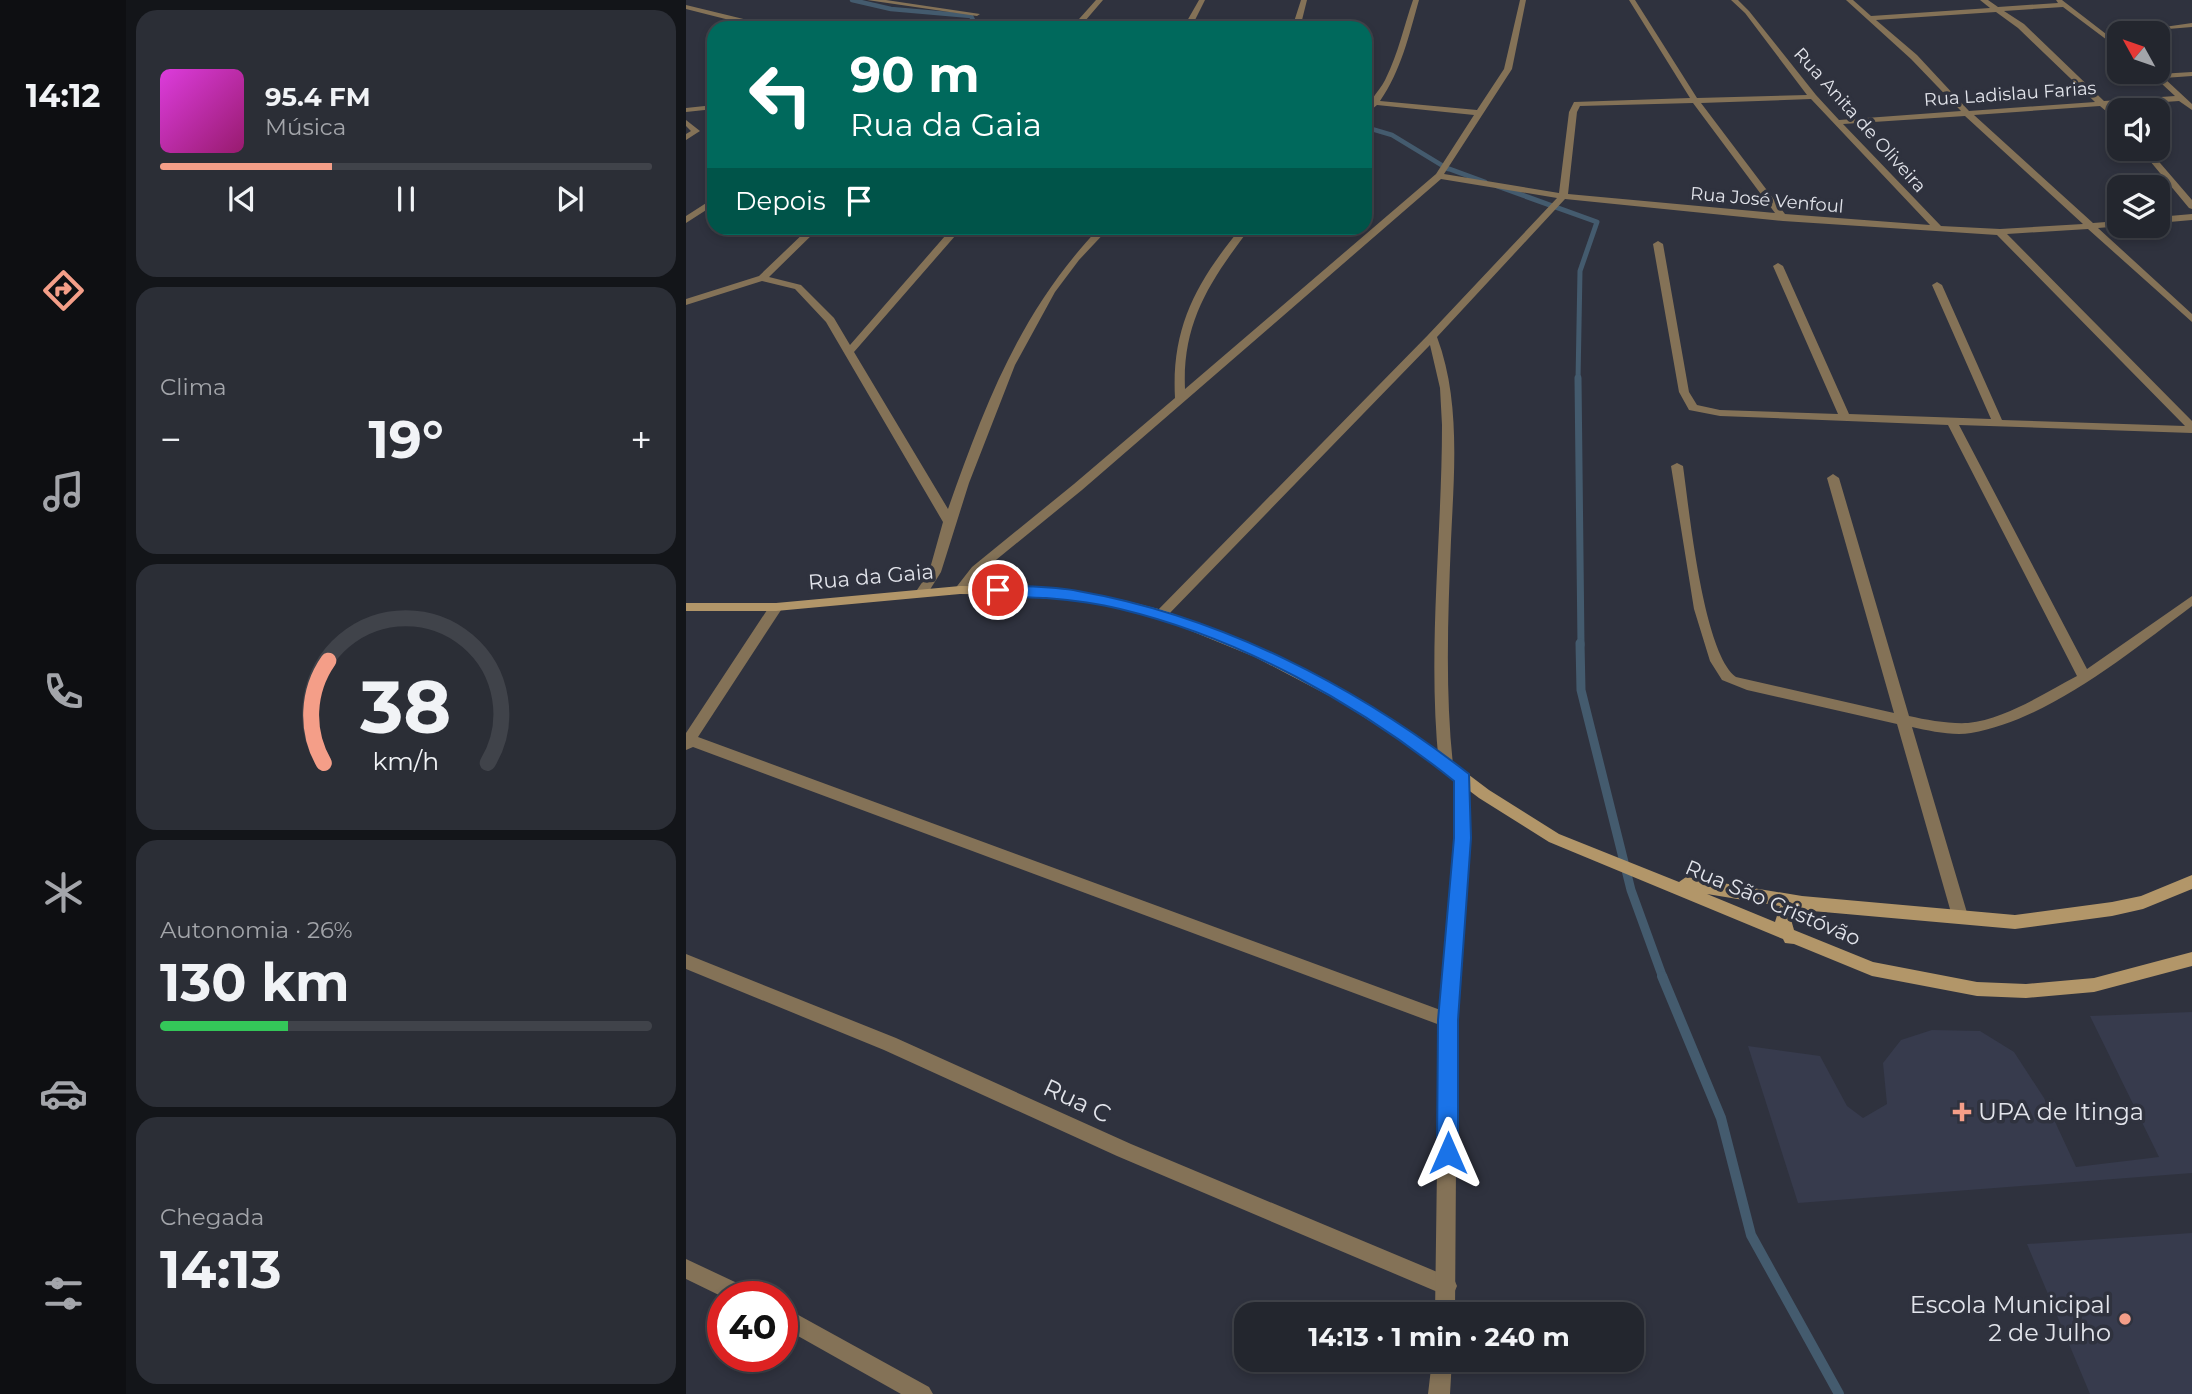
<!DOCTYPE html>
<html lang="pt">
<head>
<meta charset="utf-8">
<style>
  body { margin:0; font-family:Montserrat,sans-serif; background:#2b2e36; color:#f1f3f6; height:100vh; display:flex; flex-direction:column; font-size:26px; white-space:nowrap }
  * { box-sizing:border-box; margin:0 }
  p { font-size:23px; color:#a3a5aa }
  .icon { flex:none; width:38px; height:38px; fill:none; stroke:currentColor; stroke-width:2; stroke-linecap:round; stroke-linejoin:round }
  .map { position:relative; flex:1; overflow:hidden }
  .details { display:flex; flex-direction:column; gap:10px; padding:10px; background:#131519; width:560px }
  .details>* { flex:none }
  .banner { position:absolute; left:21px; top:21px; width:665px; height:214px; border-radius:21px; box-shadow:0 4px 10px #0003,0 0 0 2px #40434a; background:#00695c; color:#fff; overflow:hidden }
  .needle { width:46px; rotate:310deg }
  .buttons { position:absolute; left:1421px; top:21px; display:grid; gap:14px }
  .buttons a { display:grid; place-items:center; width:63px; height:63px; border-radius:14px; background:#23262e; box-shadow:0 4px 10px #0003,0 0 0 2px #40434a; font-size:35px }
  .speed { position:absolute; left:21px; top:1281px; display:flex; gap:14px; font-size:35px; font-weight:700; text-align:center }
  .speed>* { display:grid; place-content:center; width:91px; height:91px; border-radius:50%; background:#23262e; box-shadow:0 4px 10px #0003,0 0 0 2px #40434a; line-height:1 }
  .speed .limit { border:10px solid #d22; background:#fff; color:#111 }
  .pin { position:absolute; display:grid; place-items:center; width:60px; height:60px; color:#fff; margin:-30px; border:4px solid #fff; border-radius:50%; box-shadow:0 2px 7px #0007 }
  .me { position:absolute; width:77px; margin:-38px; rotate:0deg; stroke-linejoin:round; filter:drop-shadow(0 0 5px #0008) }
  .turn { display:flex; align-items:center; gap:24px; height:147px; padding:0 28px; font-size:32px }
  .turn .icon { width:91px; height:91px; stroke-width:2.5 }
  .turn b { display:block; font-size:49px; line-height:60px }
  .then { display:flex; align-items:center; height:66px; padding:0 28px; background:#0003; gap:14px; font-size:26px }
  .big { font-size:52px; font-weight:700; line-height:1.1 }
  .details .widget { flex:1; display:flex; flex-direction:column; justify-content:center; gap:10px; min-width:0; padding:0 24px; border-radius:21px; background:#2b2e36 }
  .details .dial { align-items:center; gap:0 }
  .dial svg { height:182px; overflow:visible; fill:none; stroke:#40434a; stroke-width:7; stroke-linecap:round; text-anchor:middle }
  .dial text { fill:#f1f3f6; stroke:none }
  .song { display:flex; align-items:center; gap:21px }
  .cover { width:84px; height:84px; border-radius:10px; background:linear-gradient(135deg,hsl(300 70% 55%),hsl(320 70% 35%)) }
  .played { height:7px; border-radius:4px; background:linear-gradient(90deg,#f49e88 35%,#40434a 35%) }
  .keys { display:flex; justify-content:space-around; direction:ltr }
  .heat { display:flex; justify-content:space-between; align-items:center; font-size:38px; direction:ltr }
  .charge { height:10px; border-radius:5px; background:linear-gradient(90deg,#34c759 26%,#40434a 0) }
  .trip { position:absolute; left:548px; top:1302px; width:410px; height:70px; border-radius:21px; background:#23262e; box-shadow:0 4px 10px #0003,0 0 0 2px #40434a; font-weight:700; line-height:70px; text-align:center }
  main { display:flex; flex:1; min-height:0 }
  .tabs { display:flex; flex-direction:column; width:126px; justify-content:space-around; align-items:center; background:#0e0f12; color:#a3a5aa }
  .tabs .icon { width:49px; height:49px }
  .tabs .selected { color:#f49e88 }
  .tabs b { font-size:32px; color:#f1f3f6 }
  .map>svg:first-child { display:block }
  .built { fill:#373b4d }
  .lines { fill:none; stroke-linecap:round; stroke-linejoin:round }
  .stream-far4 { stroke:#445b6e; stroke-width:4.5 }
  .stream-far3 { stroke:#445b6e; stroke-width:5 }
  .stream-far2 { stroke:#445b6e; stroke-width:7 }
  .stream-far1 { stroke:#445b6e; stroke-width:9 }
  .stream { stroke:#445b6e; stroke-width:10 }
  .minor { fill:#847257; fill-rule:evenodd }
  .tertiary { fill:#847257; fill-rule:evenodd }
  .secondary { fill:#b29669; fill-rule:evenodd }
  .route { fill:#1a73e8; stroke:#114b97; stroke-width:2 }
  .poi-dot { fill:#f49e88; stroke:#2f323e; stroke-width:2.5 }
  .labels { text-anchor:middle; stroke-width:7; stroke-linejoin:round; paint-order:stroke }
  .far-street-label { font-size:18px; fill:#e2e4eb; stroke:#2f323e }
  .street-label { font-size:21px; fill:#e2e4eb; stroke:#2f323e }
  .near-street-label { font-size:24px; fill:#e2e4eb; stroke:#2f323e }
  .near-poi-label { font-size:24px; fill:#e2e4eb; stroke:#2f323e; text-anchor:start }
</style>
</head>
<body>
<main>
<nav class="tabs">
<b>14:12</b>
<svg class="icon selected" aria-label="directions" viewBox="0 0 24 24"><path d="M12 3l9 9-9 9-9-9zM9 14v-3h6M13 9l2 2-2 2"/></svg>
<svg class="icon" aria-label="music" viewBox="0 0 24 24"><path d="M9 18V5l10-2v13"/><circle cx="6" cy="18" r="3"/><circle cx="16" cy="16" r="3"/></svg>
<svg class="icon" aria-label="phone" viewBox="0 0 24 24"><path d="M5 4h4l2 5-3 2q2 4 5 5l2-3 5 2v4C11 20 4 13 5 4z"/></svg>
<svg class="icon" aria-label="climate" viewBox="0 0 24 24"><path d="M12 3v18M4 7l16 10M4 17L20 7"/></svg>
<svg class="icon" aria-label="car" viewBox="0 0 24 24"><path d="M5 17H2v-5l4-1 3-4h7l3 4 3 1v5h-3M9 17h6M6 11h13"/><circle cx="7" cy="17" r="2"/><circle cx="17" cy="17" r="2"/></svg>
<svg class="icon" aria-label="filters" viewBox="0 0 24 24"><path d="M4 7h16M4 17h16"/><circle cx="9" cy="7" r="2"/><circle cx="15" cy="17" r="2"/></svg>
</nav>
<section class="details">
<div class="widget">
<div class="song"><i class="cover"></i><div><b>95.4 FM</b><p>Música</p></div></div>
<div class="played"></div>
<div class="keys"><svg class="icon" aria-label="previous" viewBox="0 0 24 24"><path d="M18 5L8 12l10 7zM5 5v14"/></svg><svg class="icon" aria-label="pause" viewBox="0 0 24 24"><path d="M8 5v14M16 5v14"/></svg><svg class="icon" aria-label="next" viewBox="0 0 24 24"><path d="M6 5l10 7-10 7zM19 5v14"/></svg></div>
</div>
<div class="widget"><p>Clima</p>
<div class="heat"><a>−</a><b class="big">19°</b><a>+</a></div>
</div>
<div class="widget dial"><svg viewBox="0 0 100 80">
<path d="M14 69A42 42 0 1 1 86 69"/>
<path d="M14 69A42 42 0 0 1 16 24" stroke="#f49e88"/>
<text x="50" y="56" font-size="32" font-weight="700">38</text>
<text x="50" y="72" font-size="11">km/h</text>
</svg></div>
<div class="widget"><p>Autonomia · 26%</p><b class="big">130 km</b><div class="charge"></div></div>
<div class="widget"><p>Chegada</p><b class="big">14:13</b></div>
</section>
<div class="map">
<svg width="1506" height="1394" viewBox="0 0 1506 1394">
  <rect width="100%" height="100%" fill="#2f323e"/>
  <path class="built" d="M1506,1012V1173L1112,1203L1062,1046L1134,1056L1161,1106L1177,1118L1201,1104L1197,1063L1215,1040L1246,1030L1294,1031L1328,1052L1358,1098L1390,1167L1473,1157L1404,1016Z
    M1506,1233V1394H1404L1341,1244Z"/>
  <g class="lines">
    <path class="stream-far4" d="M166,0L205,9L285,16L288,22L279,28
      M679,127L706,135L762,169"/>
    <path class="stream-far3" d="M758,167L799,182
      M811,186L911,222L894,271L892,380"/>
    <path class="stream-far2" d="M892,378L895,645"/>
    <path class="stream-far1" d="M894,643L895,690L945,890L977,978"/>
    <path class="stream" d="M976,976L1035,1118L1065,1235L1153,1394"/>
    <path class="minor" d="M181,0H200L294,14L291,16Z
      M410,0H417L393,28H385Z
      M513,0H519L505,28H497Z
      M615,0H621L614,28H606Z
      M727,0H733C723,35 715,71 694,101L791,110L818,69L834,0H840L826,69L758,174L873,193L883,112L888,102L1004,98L943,0H949L1011,98L1121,95L1059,13L1045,0H1052L1063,11L1130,95L1153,120L1275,111L1225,59L1160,0H1167L1185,16L1304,8L1294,0H1302L1312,7L1372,3L1370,0H1376L1433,44V49L1377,7L1318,11L1338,24L1418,101L1489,96L1463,72L1473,74L1506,72V76L1478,78L1506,104V110L1493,101L1422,106L1433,116V122L1414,106L1288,115L1407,223L1433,221V226H1436L1412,228L1506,314V322L1402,229L1321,234L1506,421V433L1273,425L1401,669L1506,596V606C1443,653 1364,719 1285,733C1267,736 1244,731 1226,727L1282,916L1280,921L1274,923L1268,921L1266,916L1211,724L1061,690L1036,680L1024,661L1008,609L985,466L991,463L997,466C1003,508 1017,653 1050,677L1208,713L1141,478L1147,474L1153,478L1223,716C1241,720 1263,724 1282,723C1320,719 1358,693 1391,676L1262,425L1034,416L1003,410L993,392L967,244L972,241L977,244L1003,392L1011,405L1034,410L1152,414L1087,266L1092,263L1097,266L1163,414L1305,419L1246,285L1251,282L1256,285L1316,420L1499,426L1311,235L1097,221L879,199L751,337C775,401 768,473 765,540C762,615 759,690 767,765L765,769H755L753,765C741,651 756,538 756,425L754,388L744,345L480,617H470L468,614L742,335L871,198L755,179L396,490L294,573L279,593H269L268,590L286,567L388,484L489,398C485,327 511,281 555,228H564C525,280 496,321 499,389L750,174L788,115L691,105L679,115C679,104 695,90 700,78C712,54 718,26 727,0ZM1310,12L1332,28L1409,102L1283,111L1231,55L1190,20ZM1125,99L1244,225L1099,214L1015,103ZM1007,103L1089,213L882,194L891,112L894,106ZM1279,116L1397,224L1314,229L1255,226L1157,124Z
      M0,5L86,26L87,28H75L0,9Z
      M1506,23V27L1482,29L1478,27Z
      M28,105V109L0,112V108Z
      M0,120L14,131L0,140V134L5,131L0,126Z
      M1454,149H1462L1506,200V209L1503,208Z
      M28,198V205L0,223V216Z
      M1506,214V220L1472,223V217Z
      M123,228H133L83,277L115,285L148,318L164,345L266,228H276L168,352L262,509C300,402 334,312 413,228H423L393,260L369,292L329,365L283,483L255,572L240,596L235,597L229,593L243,572L257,522L140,322L109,289L76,281L0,305V299L73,276Z
      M90,603L97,607L12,737L768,1015L771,1020L768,1025L762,1028L7,747L0,750V733L85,604Z
      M0,954L210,1038L445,1144L768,1279L771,1286L768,1293L761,1296L754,1293L431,1156L198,1050L0,969Z
      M0,1259L66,1290L69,1297H37L0,1279Z
      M96,1306L243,1387L247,1394H215L96,1327Z"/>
    <path class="tertiary" d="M777,773L782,775L784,779V838L771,1020L769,1314H749L753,1020L768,838L770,779L772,775Z
      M746,1360H766L764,1394H742Z"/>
    <path class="secondary" d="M274,586L352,587L437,600L480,611L579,651L663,693L742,744L803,790L873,834L993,882L1000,877L1116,896L1329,915L1426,902L1455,896L1506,875V889L1457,909L1426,916L1329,929L1115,910L1107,913L1106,923L1108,930L1187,962L1291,982L1340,984L1408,978L1506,952V966L1408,992L1340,998L1291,996L1186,976L1108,944L1099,943L1097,939L863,842L793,798L732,752L653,701L569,657L471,617L437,608L352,595L274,594L90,611H0V603H90ZM1021,894L1094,906L1089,922Z"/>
  </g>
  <path class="route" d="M312,585C339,587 366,586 392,591C535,616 670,686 783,774L785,838L772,1020V1153L769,1160L762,1163L754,1160L751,1153L752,1020L768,838V781C672,704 555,638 434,609C410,603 385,600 360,598C343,597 324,598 307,594L305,590Z"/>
  <g class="poi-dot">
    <path d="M1272.5 1101.5h7v7h7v7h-7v7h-7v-7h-7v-7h7z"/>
    <circle cx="1439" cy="1319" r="7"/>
  </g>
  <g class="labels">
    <g class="far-street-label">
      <text transform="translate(1324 94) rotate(-4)" y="6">Rua Ladislau Farias</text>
      <text transform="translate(1174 120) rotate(48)" y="6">Rua Anita de Oliveira</text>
      <text transform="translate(1081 200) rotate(5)" y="6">Rua José Venfoul</text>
    </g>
    <g class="street-label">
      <text transform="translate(185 577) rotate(-5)" y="7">Rua da Gaia</text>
      <text transform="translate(1087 903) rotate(23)" y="7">Rua São Cristóvão</text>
    </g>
    <g class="near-street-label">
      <text transform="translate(391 1101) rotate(25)" y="8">Rua C</text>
    </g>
    <g class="near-poi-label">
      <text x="1292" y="1120">UPA de Itinga</text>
      <text x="1425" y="1313" text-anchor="end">Escola Municipal<tspan x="1425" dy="28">2 de Julho</tspan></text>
    </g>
  </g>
</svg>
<div class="buttons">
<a><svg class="needle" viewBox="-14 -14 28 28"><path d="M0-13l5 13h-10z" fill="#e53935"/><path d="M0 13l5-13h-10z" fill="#a3a5aa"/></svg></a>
<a><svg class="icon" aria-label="sound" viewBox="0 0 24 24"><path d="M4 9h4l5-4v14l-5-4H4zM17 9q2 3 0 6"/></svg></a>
<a><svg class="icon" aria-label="layers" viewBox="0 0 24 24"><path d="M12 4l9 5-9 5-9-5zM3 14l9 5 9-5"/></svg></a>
</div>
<div class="speed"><div class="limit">40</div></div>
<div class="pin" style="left:312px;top:590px;background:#d93025"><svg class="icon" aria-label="arrive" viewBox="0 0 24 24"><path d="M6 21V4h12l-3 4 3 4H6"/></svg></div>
<svg class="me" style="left:762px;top:1153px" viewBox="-20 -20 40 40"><path d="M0-17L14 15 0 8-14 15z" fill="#1a73e8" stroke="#fff" stroke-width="4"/></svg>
<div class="trip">14:13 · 1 min · 240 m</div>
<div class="banner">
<div class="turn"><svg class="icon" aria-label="left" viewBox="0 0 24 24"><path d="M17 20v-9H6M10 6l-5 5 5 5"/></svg><div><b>90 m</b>Rua da Gaia</div></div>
<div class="then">Depois<svg class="icon" aria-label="arrive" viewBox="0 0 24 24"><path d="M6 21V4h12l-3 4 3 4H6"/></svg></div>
</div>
</div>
</main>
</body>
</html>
